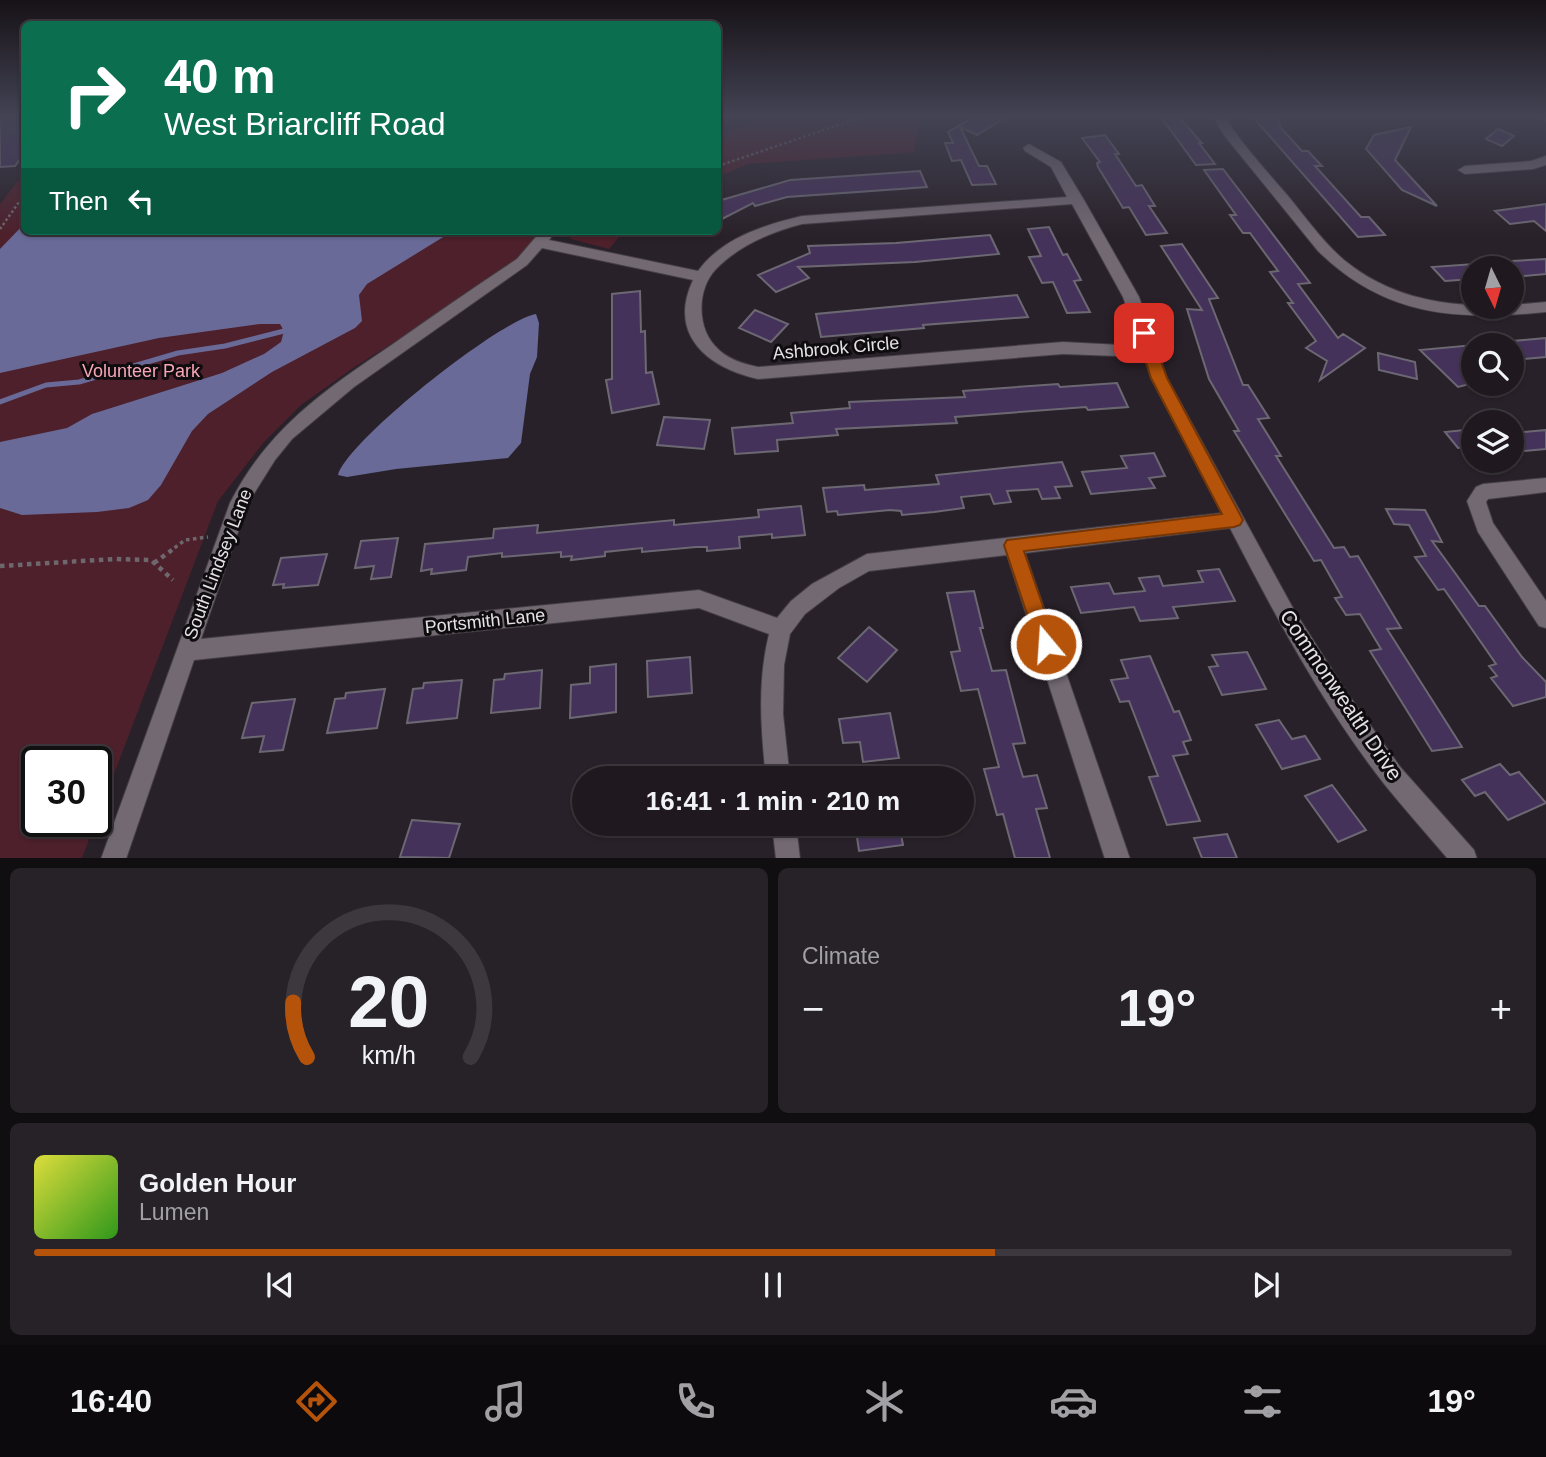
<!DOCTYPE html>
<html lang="en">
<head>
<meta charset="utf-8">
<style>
  body { margin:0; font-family:Helvetica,sans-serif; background:#272228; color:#f1f3f6; height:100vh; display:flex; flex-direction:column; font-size:26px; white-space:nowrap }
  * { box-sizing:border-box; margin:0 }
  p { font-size:23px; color:#a1a0a4 }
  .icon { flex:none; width:38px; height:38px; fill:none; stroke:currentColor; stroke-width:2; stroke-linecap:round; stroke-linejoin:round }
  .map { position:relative; height:858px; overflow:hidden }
  .details { display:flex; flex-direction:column; gap:10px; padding:10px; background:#110e11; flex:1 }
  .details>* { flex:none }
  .banner { position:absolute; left:21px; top:21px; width:700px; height:214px; border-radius:10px; box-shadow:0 2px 5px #0004,0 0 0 2px #3c383d; background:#0b6e4f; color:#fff; overflow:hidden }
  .needle { width:46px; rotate:175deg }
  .tools { position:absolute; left:1461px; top:256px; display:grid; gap:14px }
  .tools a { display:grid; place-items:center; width:63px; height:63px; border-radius:50%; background:#1f191f; box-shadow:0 2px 5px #0004,0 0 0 2px #3c383d; font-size:35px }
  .speed { position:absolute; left:21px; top:746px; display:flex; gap:14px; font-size:35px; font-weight:700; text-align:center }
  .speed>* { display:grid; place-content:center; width:91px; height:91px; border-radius:50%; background:#1f191f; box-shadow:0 2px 5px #0004,0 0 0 2px #3c383d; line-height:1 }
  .speed .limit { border:4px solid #111; border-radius:10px; background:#fff; color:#111 }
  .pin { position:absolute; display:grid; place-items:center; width:60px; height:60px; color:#fff; margin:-30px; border-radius:14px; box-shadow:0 4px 10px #0006 }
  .me { position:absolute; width:77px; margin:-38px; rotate:342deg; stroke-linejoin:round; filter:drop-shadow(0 0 5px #0008) }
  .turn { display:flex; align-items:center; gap:24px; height:147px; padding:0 28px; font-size:32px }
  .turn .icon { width:91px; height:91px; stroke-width:2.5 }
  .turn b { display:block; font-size:49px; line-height:60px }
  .then { display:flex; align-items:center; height:66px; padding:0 28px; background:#0003; gap:14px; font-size:26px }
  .big { font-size:52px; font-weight:700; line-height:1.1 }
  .details .card { flex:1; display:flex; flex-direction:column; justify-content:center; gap:10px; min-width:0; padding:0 24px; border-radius:10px; background:#272228 }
  .details .dial { align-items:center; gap:0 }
  .dial svg { height:182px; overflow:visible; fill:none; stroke:#3c383d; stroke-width:7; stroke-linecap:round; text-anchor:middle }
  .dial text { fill:#f1f3f6; stroke:none }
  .song { display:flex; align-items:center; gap:21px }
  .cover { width:84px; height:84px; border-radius:10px; background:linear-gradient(135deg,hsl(60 70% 55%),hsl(110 70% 35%)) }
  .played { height:7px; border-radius:4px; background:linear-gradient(90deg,#b45309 65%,#3c383d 65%) }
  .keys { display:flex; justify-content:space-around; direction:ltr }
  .heat { display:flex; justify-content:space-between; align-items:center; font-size:38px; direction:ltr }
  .details .tiles { flex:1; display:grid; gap:10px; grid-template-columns:1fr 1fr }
  .card:last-child { grid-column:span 2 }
  .trip { position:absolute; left:572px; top:766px; width:402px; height:70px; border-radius:35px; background:#1f191f; box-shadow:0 2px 5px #0004,0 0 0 2px #3c383d; font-weight:700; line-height:70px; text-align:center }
  .dock { display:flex; height:112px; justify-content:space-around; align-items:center; background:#0c0a0c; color:#a1a0a4 }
  .dock .icon { width:49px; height:49px }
  .dock .on { color:#b45309 }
  .dock b { font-size:32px; color:#f1f3f6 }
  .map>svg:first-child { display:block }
  .green { fill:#4d202b; fill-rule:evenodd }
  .water { fill:#696a97 }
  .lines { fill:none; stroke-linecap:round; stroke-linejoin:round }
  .stream { stroke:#696a97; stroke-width:5 }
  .building { fill:#45325a; stroke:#6c6873; stroke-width:2 }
  .street-casing { stroke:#443e44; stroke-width:2 }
  .path-far2 { stroke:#6e676e; stroke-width:2.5; stroke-dasharray:2.5 2.5; stroke-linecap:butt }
  .path-far1 { stroke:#6e676e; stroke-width:3.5; stroke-dasharray:3.5 3.5; stroke-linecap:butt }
  .path { stroke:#6e676e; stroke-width:4.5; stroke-dasharray:4.5 4.5; stroke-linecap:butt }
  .street { fill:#726973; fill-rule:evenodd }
  .route { fill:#b45309; stroke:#753606; stroke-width:2 }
  .labels { text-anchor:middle; stroke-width:6; stroke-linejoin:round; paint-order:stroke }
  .street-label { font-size:18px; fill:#e6e1e6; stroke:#0f0c0f }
  .park-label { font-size:18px; fill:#f9a5b5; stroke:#0f0c0f }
  .near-street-label { font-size:21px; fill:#e6e1e6; stroke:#0f0c0f }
</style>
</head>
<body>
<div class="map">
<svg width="1546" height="859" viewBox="0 0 1546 859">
  <rect width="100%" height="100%" fill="#292129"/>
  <path class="green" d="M757,117H926L919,124L914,152L748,164L718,177V137L747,124Z
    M24,173V231H548L522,262L356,366L301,405L264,442L218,501L82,858H0V204ZM37,761H96V821H37Z
    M566,231H624L609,249L571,239Z"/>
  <path class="water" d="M24,224V231H453L367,284L359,295L362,321L355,328L272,372L208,414L192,431L161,485L148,500L129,508L97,512L22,515L0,508V442L67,428L92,414L222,373L264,354L281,342L284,331L280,324H260L159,338L0,373V249Z
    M536,314L539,323L537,357L530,374L521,443L508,458L396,469L347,477L338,475C348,440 500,320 536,314Z"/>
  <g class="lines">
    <path class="stream" d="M0,402L46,385L79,382L178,353L225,346L284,331"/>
  </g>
  <path class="building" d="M6,117H24V154L15,166L0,167V123Z
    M974,117H1006L977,135L960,127L979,166H987L996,184L972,185L961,160L952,161L945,143H953L948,132Z
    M1161,117H1179L1202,143H1199L1215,164L1196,165Z
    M1253,117H1277L1281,128L1302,151H1308L1322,166H1315L1361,217H1369L1385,235L1358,237Z
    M1411,127L1395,160L1437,206L1402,190L1366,149L1374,135Z
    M1498,129L1514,136L1502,146L1486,139Z
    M1105,135L1119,154H1115L1136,186L1142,185L1155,206H1149L1167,233L1146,235L1129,207L1123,208L1098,167L1097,163L1100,162L1082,138Z
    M1223,169L1310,283L1298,284L1338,338L1343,334L1365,348L1320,380L1327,361L1306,348L1316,341L1288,303H1293L1270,272L1278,271L1250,233H1243L1230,215H1236L1204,170Z
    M920,171L927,187L787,197L755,206L753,203L718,221V201L790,180Z
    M1546,204V231L1534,221L1510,224L1495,211Z
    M1049,227L1063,255L1067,254L1081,280L1074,281L1090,312L1067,313L1053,282L1042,283L1029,257L1041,256L1028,229Z
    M990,235L999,254L915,262L798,267L809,278L776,292L758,275L810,253L808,246L896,243Z
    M1182,244L1218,298L1209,299L1243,385H1248L1269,418L1258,419L1281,456H1276L1334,548L1344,547L1350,557L1358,556L1401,628L1387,629L1462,747L1432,751L1370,651L1381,649L1360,614L1346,615L1335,598L1342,597L1321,560L1314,561L1234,431H1239L1209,379L1187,309L1202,310L1161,246Z
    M1546,259V274L1512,277V261Z
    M1474,264V279L1445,281L1432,267Z
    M640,291L641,332L645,331L646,373L652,372L659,404L612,413L606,380L612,379V294Z
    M1017,295L1028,317L923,325L924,328L821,337L816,314Z
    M755,310L788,324L771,342L739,328Z
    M1546,338V357L1512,360L1513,341Z
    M1474,345V383L1458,387L1420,350Z
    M1378,353L1415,362L1417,379L1379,370Z
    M1117,383L1128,407L1088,410L1086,407L955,417L957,423L836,429L838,435L777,440L778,451L735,454L732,428L793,423L791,413L850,408L849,402L965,397L963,391L1058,384L1060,387Z
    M664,417L710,420L704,449L657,445Z
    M1474,429V446L1458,448L1445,432Z
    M1546,430V449L1512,452V433Z
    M1154,453L1165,476L1149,478L1155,488L1091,494L1082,472L1127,468L1121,456Z
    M1062,462L1072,486L1055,487L1060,498L1042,499L1038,489L1007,491L1011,502L994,504L990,494L961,497L964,508L934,512L902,515L901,511L890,510L838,515L837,511L827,512L823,488L864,485L865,490L939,484L936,475Z
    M801,506L805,535L772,538V534L739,537L740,548L707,551V547H696L642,552V548L605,552V556L571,560L572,556L561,557V552L502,557V553L468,557L466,570L431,574L432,569L421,571L425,544L493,538L494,529L538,525L537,533L674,520V525L759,517L758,510Z
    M1386,509L1425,510L1442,542L1432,541L1479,606H1485L1522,657L1546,682V697L1513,706L1491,678L1497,676L1489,666L1496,664L1444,589L1438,590L1415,557L1426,556L1409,525L1394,524Z
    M398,538L391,577L371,579L374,566L355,568L361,541Z
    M327,554L318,585L283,588L284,584L273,585L281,558Z
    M1219,569L1235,601L1173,607L1178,618L1140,621L1134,607L1081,613L1071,587L1109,583L1114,594L1145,591L1139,578L1159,576L1163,586L1203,582L1198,571Z
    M974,591L983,628H980L992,671L1006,670L1010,686L1025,743L1013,744L1023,777L1037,775L1047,808L1036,809L1050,858H1015L1003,814L997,815L984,769L999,767L978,689L961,691L951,652L960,651L947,593Z
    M869,627L897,650L867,682L838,658Z
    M1247,652L1266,689L1222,695L1209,667L1218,666L1212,655Z
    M1150,656L1174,712L1179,711L1191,740L1183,742L1188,754L1173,756L1200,821L1167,825L1149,777L1158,776L1129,701L1120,702L1111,680L1128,678L1121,660Z
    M690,657L692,693L648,697L647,661Z
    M616,664V712L570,718L571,685L590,683V667Z
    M542,670L540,708L491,713L494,680L504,679L505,674Z
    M462,680L457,718L407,723L413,689L423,688L424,683Z
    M385,689L377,728L327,733L335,699L345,698L346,693Z
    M295,699L283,750L260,752L264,736L242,738L252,703Z
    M890,713L899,758L863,762L860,742L843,743L839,719Z
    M1279,720L1292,739L1305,736L1320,759L1282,769L1256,725Z
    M1500,764L1510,775L1519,772L1546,803L1508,820L1485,792L1475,796L1462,780Z
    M1332,785L1366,830L1338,842L1305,796Z
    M412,820L460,824L449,858L400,857Z
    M855,824H899L903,845L859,851Z
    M1227,834L1237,858H1202L1194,838Z"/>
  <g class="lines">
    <defs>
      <path id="street" d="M1213,117H1225C1242,145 1266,170 1288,196C1306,218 1323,242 1344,260C1404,309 1475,309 1546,302V312C1458,321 1385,317 1318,251L1224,135Z
        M1539,117H1546V122Z
        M1029,144L1061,162L1084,200L1139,297L1167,378L1294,610L1343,687L1401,768L1474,850L1477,859H1448C1427,834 1405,810 1385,785C1323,706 1276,617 1230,528L1025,553L1130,859H1105L1007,555L869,571L839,588L805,614L790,634L784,665L783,714L790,779H766C761,729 757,683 769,634L699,608L194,660L126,859H101L230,503C268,428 325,390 393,344C434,315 475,287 517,259L541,231H556L549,240L698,271C722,238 764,225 802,216L1067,197L1051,167L1025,151L1023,148ZM1072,204L1123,297L1140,346L1063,342L758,367C744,364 730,360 719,350C696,330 696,289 717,268C740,245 771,232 802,224ZM542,248L693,280C667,336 709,368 758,379L1063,354L1144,357L1151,378L1222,513L867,554L812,584L791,601L777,618L699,590L201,639L248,503L275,460L292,439L354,387L527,265Z
        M1546,156V165L1533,169L1465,174L1458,170L1465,166L1531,161Z
        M1546,478V492L1488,499L1486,502L1493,523L1546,601V628L1539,626L1478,532L1467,501L1476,487L1483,484Z
        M772,824H796L800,859H776Z"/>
    </defs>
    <use href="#street" class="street-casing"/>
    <path class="path-far2" d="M718,166L862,117
      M0,229L24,195"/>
    <path class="path-far1" d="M169,552L185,540L208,537"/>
    <path class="path" d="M154,563L172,550
      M0,566L115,559L151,560L173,580"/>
    <use href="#street" class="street"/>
  </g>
  <linearGradient id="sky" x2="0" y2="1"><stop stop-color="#171217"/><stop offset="0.49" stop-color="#434354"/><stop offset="1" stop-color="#434354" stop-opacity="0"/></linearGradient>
  <rect width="1546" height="237" fill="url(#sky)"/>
  <path class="route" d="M1144,328L1151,333L1167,378L1243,520L1240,525L1234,527L1024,551L1056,644L1053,650L1046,653L1039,650L1004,545L1007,540L1222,514L1151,378L1137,333Z"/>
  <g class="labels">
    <g class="street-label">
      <text transform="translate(836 348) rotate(-5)" y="6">Ashbrook Circle</text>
      <text transform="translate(218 564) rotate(-69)" y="6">South Lindsey Lane</text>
      <text transform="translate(485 621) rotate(-6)" y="6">Portsmith Lane</text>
    </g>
    <g class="park-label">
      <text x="141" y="377">Volunteer Park</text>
    </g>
    <g class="near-street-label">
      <text transform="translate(1341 695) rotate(56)" y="7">Commonwealth Drive</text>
    </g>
  </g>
</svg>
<div class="tools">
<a><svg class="needle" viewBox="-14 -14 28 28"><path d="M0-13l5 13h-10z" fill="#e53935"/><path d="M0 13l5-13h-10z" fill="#a1a0a4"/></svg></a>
<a><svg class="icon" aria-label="search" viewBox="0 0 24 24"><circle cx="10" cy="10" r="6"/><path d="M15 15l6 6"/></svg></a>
<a><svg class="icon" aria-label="layers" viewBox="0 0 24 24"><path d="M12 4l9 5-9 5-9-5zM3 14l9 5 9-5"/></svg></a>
</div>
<div class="speed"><div class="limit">30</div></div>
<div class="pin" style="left:1144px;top:333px;background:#d93025"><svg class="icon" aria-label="arrive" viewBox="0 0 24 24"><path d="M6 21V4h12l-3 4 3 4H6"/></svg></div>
<svg class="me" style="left:1046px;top:644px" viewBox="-20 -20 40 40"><circle r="17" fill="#b45309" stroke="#fff" stroke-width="3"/><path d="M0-11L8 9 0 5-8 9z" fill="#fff"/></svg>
<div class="trip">16:41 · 1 min · 210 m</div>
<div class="banner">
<div class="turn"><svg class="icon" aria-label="right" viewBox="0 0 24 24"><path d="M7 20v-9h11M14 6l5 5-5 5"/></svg><div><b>40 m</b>West Briarcliff Road</div></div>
<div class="then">Then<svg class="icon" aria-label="left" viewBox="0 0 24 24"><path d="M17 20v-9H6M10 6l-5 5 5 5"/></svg></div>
</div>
</div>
<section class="details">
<div class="tiles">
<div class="card dial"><svg viewBox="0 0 100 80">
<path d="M14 69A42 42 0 1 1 86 69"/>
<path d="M14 69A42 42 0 0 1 8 45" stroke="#b45309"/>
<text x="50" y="56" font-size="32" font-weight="700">20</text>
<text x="50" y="72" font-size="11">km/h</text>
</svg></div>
<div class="card"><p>Climate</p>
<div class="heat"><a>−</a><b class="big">19°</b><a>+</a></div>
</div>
<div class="card">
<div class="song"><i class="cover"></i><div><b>Golden Hour</b><p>Lumen</p></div></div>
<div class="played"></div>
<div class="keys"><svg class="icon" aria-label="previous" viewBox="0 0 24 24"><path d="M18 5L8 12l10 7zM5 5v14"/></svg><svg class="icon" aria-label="pause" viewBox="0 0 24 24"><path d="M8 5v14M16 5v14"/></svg><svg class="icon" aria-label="next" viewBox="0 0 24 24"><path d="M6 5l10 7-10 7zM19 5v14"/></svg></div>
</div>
</div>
</section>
<nav class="dock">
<b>16:40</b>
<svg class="icon on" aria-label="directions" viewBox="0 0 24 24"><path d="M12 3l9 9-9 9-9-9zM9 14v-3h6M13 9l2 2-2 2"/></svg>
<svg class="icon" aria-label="music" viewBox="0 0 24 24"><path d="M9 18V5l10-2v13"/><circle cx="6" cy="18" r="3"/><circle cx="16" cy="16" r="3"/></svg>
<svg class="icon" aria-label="phone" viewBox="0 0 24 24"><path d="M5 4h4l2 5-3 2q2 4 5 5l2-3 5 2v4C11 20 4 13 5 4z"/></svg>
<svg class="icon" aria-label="climate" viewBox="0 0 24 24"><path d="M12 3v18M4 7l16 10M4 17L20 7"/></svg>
<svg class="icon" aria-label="car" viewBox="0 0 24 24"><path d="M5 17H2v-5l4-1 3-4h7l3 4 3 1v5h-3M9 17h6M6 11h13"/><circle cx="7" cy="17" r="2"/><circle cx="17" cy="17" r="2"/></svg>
<svg class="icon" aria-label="filters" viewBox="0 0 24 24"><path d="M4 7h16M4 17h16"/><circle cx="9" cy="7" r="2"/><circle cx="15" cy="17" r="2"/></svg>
<b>19°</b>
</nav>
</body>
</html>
